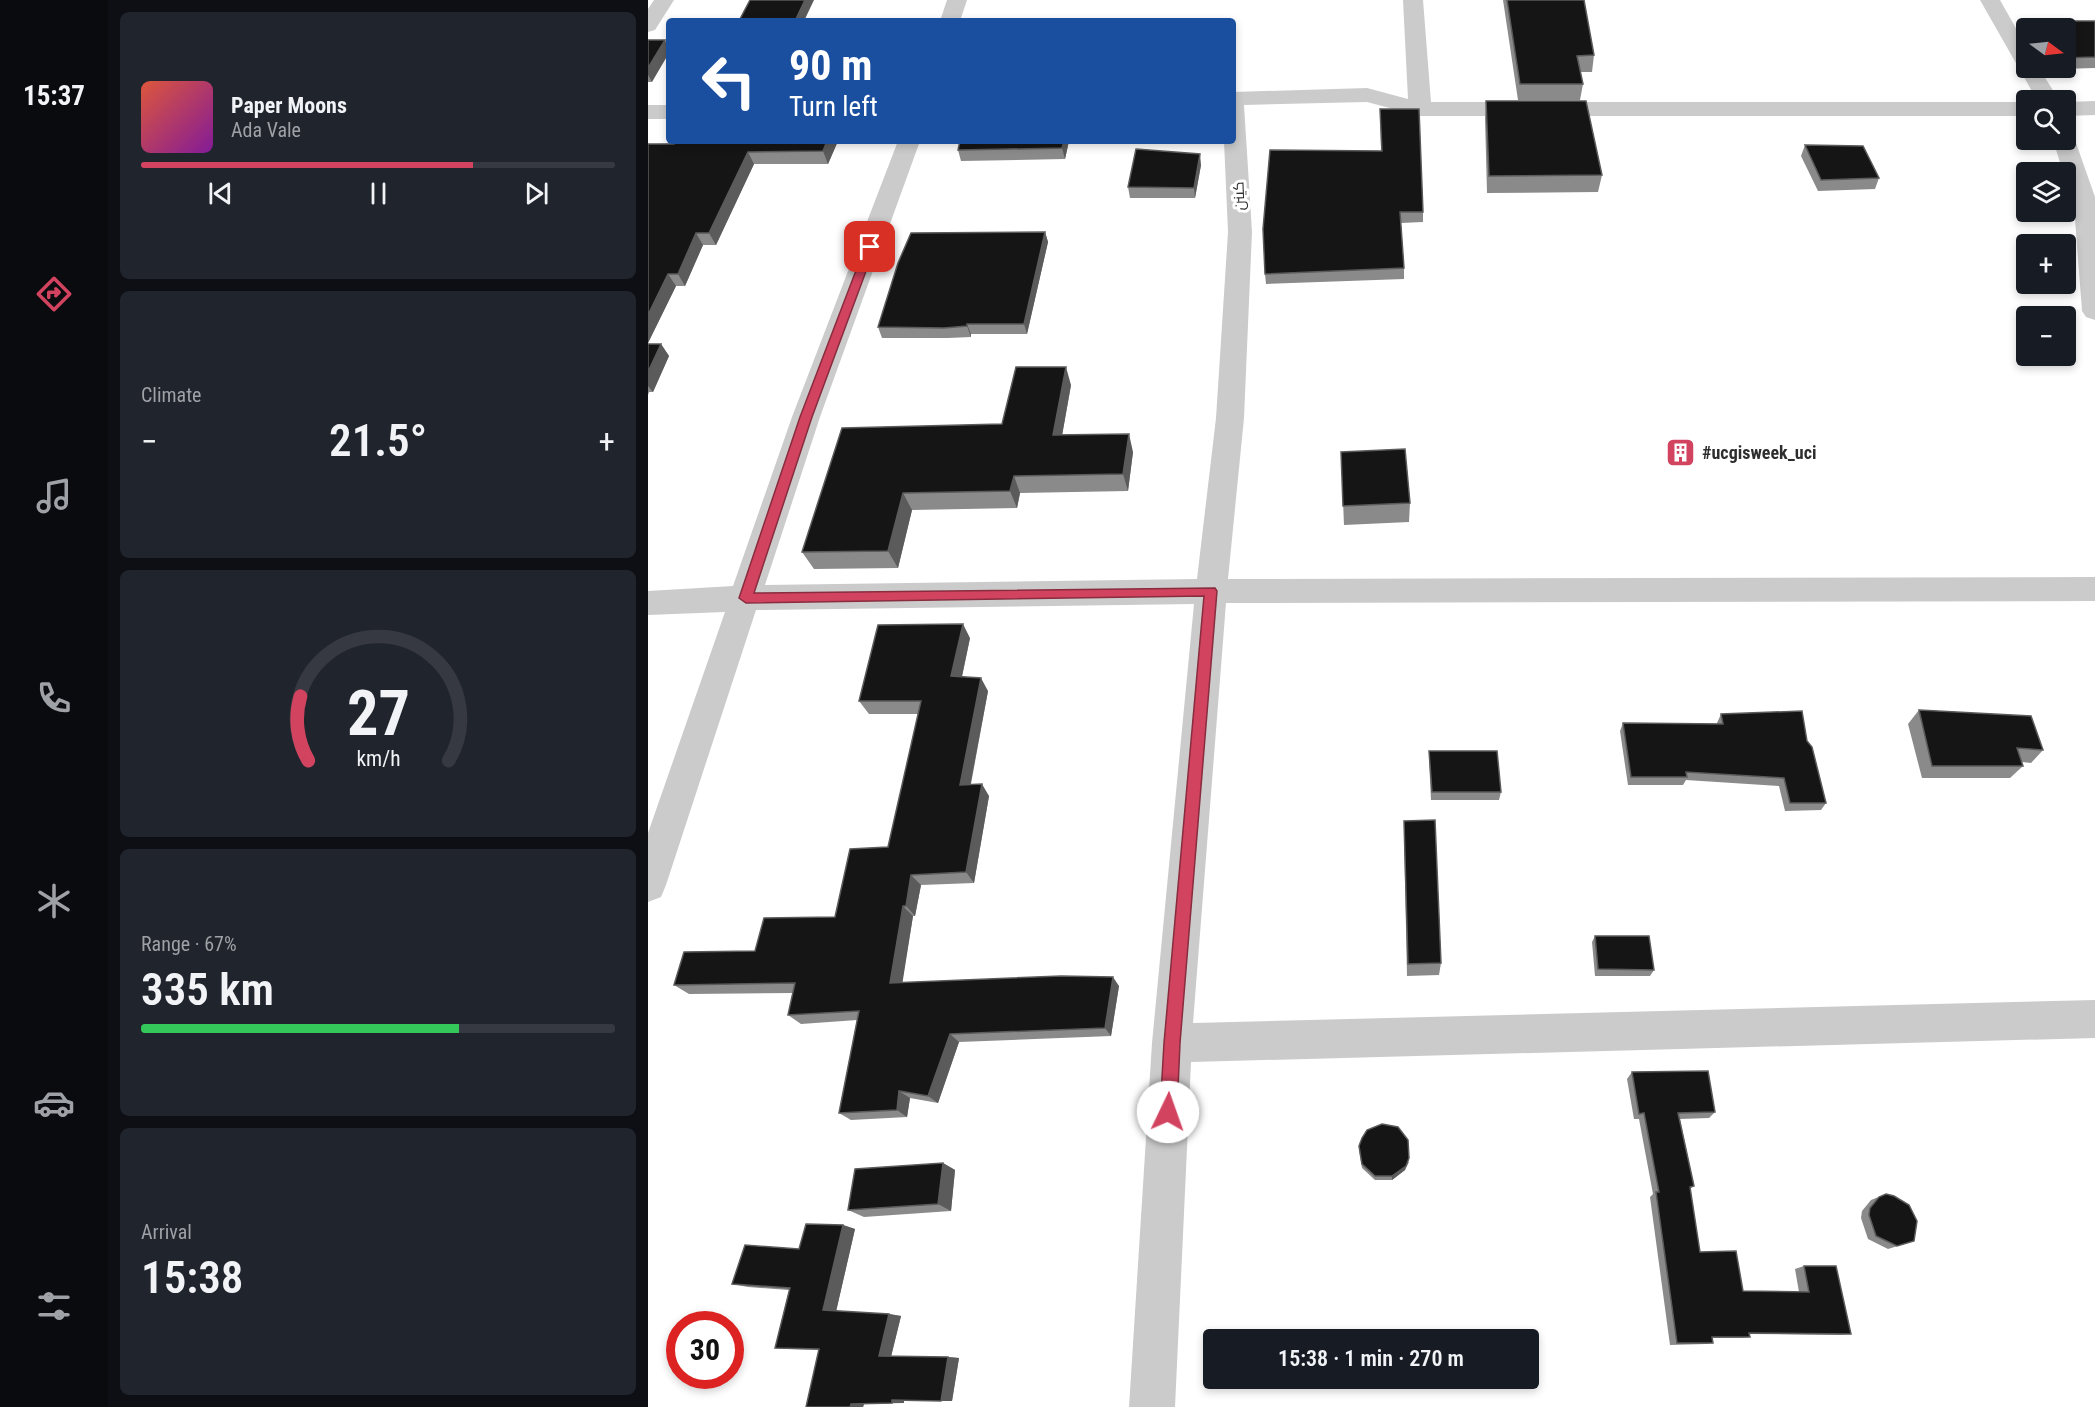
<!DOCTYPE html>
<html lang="en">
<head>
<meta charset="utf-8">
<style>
  body { margin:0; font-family:"Roboto Condensed",Cairo,sans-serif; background:#20242c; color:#f1f3f6; height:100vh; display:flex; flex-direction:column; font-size:22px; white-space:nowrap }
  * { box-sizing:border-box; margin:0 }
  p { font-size:20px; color:#9ea1a6 }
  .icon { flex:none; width:33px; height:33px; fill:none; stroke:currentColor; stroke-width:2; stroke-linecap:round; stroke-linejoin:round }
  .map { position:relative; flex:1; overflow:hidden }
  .side { display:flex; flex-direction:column; gap:12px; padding:12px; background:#0d0f14; width:540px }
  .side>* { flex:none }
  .banner { position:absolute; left:18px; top:18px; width:570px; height:126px; border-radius:6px; box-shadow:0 3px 9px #0003; background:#1a4fa0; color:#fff; overflow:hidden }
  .needle { width:39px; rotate:105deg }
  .buttons { position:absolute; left:1368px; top:18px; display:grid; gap:12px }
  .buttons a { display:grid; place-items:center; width:60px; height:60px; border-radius:6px; background:#171b24; box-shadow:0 3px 9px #0003; font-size:30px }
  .speed { position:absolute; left:18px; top:1311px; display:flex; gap:12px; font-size:30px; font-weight:700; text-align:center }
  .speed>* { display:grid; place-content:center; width:78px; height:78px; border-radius:50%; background:#171b24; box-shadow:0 3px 9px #0003; line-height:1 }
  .speed .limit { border:9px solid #d22; background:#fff; color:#111 }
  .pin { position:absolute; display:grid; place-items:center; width:51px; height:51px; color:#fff; margin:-26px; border-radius:12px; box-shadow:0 3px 9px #0006 }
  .me { position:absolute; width:66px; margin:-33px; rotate:3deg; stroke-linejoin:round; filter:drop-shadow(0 0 4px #0008) }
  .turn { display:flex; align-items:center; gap:21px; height:126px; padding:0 24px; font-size:27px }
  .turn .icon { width:78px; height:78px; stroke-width:2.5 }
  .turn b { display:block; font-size:42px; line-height:51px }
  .big { font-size:45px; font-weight:600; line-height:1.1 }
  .side .card { flex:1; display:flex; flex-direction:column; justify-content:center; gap:9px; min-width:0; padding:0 21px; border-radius:9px; background:#20242c }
  .side .dial { align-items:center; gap:0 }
  .dial svg { height:156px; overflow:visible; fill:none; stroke:#363941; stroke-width:7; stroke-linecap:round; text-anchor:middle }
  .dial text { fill:#f1f3f6; stroke:none }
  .song { display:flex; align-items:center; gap:18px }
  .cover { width:72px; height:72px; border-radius:9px; background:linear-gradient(135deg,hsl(10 70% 55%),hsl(290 70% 35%)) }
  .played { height:6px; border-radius:3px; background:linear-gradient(90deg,#d24360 70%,#363941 70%) }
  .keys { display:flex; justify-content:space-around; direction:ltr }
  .heat { display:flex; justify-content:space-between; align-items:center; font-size:33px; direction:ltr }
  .charge { height:9px; border-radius:4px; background:linear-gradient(90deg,#34c759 67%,#363941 0) }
  .trip { position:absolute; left:555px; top:1329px; width:336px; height:60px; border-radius:6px; background:#171b24; box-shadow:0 3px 9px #0003; font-weight:600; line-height:60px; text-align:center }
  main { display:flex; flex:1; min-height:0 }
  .tab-bar { display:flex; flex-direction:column; width:108px; justify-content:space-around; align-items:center; background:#090b0e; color:#9ea1a6 }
  .tab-bar .icon { width:42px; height:42px }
  .tab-bar .current { color:#d24360 }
  .tab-bar b { font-size:27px; color:#f1f3f6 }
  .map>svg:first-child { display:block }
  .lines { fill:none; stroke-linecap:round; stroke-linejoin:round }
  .street { fill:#cbcbcb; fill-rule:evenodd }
  .wall { fill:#8a8a8a }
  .shaded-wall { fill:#5b5b5b }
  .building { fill:#151515; stroke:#5b5b5b; stroke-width:1.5 }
  .route { fill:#d24360; stroke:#882c3e; stroke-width:1.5 }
  .labels { text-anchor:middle; stroke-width:6; stroke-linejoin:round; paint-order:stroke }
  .far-street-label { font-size:15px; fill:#2e2e2e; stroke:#fff }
  .poi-label { font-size:18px; font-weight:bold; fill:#2e2e2e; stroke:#fff; text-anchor:start }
</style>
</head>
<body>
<main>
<nav class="tab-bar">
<b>15:37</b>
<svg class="icon current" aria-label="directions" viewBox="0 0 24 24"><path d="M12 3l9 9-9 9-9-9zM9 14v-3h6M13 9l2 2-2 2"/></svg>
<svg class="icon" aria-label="music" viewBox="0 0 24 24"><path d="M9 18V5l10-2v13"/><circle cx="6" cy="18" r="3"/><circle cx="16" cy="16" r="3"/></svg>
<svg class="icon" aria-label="phone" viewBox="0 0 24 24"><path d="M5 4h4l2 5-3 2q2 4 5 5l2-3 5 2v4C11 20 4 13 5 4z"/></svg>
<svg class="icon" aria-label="climate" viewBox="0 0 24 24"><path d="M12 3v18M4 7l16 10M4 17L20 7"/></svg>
<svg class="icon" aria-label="car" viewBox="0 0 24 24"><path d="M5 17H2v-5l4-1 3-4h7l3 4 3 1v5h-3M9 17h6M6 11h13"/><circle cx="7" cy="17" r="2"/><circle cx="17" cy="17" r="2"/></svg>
<svg class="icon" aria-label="filters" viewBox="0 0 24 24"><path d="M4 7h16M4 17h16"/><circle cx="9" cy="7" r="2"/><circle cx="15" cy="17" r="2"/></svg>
</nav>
<section class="side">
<div class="card">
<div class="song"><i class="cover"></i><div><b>Paper Moons</b><p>Ada Vale</p></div></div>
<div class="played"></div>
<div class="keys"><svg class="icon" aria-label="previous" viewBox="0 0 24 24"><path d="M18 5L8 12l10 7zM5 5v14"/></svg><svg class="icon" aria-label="pause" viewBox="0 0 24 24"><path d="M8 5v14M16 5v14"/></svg><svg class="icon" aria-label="next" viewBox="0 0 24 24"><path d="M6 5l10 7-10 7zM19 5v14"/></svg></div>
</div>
<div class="card"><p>Climate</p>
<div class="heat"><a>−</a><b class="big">21.5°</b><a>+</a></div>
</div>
<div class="card dial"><svg viewBox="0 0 100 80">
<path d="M14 69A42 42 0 1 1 86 69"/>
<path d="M14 69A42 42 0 0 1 10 36" stroke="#d24360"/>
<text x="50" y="56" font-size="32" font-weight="700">27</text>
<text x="50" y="72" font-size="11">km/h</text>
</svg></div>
<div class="card"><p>Range · 67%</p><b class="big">335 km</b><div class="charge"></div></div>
<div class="card"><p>Arrival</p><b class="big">15:38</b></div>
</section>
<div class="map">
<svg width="1447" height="1407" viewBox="0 0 1447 1407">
  <rect width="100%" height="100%" fill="#fff"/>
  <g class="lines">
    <path class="street" d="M6,0H26L7,30L0,32V9Z
      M299,0H319L312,21H292Z
      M755,0H775L783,102H1378V116H772L719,102L596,105L604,232L596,418L580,579L1447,577V601L578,603L545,1023L1447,1000V1038L543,1062L527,1407H481L504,1043L546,604L108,610L18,885L13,897L0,902V833L77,612L0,615V591L85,586L144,417L250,141H272L172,417L117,585L549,579L568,418L580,232L576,141H585V92L719,88L760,99Z
      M1332,0H1352L1378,46V68H1391L1411,100H1389Z
      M1447,101V115L1418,116V102Z
      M0,105H21V119H0Z
      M1418,134L1424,135L1427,140L1447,197V320L1438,317L1434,311L1426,206L1418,172H1415L1405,140H1418Z"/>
  </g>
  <path class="wall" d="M855,0H936L946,55L944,72H932L935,84L932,100H870Z
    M1393,21H1447V68L1412,69L1411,68H1418V28H1390Z
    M0,40L4,82H0Z
    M838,101L954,175L950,192L839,193L837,118Z
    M732,109L775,212V222L753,223L756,268V279L618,284L617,274L733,151Z
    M190,141L180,164H106L68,245H55L37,286H28L0,343V144Z
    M421,141L417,159L313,161L310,150Z
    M1157,145L1231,178L1227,189L1170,191L1153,156Z
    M553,165L547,198H482L480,187Z
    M397,232L400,242L379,334H323V337L300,338H234L230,327Z
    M0,344H13L21,356L5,392H1L0,395Z
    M423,385L414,435L485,452L480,491L372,493L369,508L264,510L250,568L166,569L154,552L354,424Z
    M693,452L762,503L761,522L696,525Z
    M322,638L314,677L340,691L323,784L341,796L326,883L273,885L267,916H265L254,982L471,986L463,1036L311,1042L290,1103L262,1098L259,1117L203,1120L191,1113L209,1020L153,1024L140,1015L145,993L41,994L26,985L187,917L240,847L270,714H221L211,701Z
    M1271,710L1395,750L1383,763L1374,762L1375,766L1362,778H1274L1260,724Z
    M1073,714L1159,741L1178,803L1173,810L1137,811L1131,786L1038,780L1035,785H980L972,731L975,723L1069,724V723Z
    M781,751L853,792L851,800H783L781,759Z
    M756,821L793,963L791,975L759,976L756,835Z
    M947,936L1006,970L1002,976H947L944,942Z
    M984,1072L1067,1112L1061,1118L1032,1119L1046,1186L1042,1189L1052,1252L1095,1291L1151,1292L1147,1269L1156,1266L1203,1334L1193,1335L1102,1334V1337L1094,1338H1065V1343L1058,1344L1022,1345L1002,1197L1005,1194L991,1119H986L979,1079Z
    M711,1150L761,1162L757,1170L744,1180H727L714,1168Z
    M295,1163L307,1170L303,1211L216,1217L200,1210Z
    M1238,1194L1266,1241L1240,1249L1220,1239L1213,1218L1214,1211L1223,1200Z
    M195,1225L207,1229L188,1311L241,1314L253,1316L243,1356L300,1357L311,1358L304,1401H256V1403L216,1404L215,1407H158L171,1350L141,1349L127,1348L141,1290L100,1287L84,1284L151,1249Z"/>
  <path class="shaded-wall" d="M157,0H166L156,21H147Z
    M17,40L21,48V53L4,82L0,75V68Z
    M179,141H190L180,164L175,151Z
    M416,141H421L417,159L414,148Z
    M100,152L106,164L68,245L61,233Z
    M552,154L553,165L547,198L546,188Z
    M397,232L400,242L379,334L376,324Z
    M48,233L55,245L37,286L30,274Z
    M20,274L28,286L0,343V315Z
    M319,324L323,334V337L319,326Z
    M13,344L21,356L5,392L0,386V372Z
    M418,367L423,385L411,453L405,435Z
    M481,434L485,452L480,491L475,474Z
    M366,476L372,493L369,508L362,491Z
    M255,493L264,510L250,568L240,551Z
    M315,624L322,638L311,690L303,676Z
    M333,678L340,691L320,797L312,785Z
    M334,784L341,796L326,883L318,872Z
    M263,875L273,885L267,916L258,906Z
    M255,906L265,916L253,992L242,983Z
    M465,977L471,986L463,1036L457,1028Z
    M302,1034L311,1042L290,1103L280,1096Z
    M251,1091L262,1098L259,1117L249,1110Z
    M761,1158L757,1170L744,1180V1176Z
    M295,1163L307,1170L303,1211L290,1204Z
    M195,1225L207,1229L188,1312L175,1310Z
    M241,1314L253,1316L243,1357L231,1356Z
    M300,1357L311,1358L304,1401H293Z
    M244,1400L256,1401V1403H244Z
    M203,1404H216L215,1407H202Z"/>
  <path class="building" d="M102,0H157L147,21H91Z
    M859,0H936L946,55L929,56L935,84H872Z
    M1393,21H1447V57L1418,58V28H1398Z
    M0,40H17L0,68Z
    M838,101H938L954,175L841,176Z
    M732,109H771L775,212H752L756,268L617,274L615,229L622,150L734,151Z
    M28,141H179L175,151L100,152L61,233H48L30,274H20L0,315V144H26Z
    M312,141H416L414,148L310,150Z
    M1157,145L1215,146L1231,178L1173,180Z
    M488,149L552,154L546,188L480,187Z
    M397,232L376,324H319V326L296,328L230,327L250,263L263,233Z
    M0,344H13L0,372Z
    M368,367H418L405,435L481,434L475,474L366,476L362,491L255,493L240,551L154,552L194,428L354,424Z
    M757,449L762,503L695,506L693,452Z
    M315,624L303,676L333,678L312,785L334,784L318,872L263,875L258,906H255L242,983L413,976L465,977L457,1028L302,1034L280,1096L251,1091L249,1110L191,1113L211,1011L140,1015L147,983L26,985L36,952L107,951L116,918L187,917L202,849L240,847L273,701H211L230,625Z
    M1271,710L1383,716L1395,750L1369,748L1375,766H1284Z
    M1154,711L1159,741L1164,747L1178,803H1142L1136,778L1038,772L1039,777H983L975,723L1075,724L1073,714Z
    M781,751H849L853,792H784Z
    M787,820L793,963L760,964L756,821Z
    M947,936H1001L1006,970L950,969Z
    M1060,1071L1067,1112L1030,1113L1046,1186L1042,1187L1052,1252L1088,1251L1095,1291L1161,1292L1156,1266H1188L1203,1334L1101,1333L1102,1337H1064L1065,1343H1029L1008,1192H1011L996,1113L991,1114L984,1072Z
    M734,1124L750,1127L760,1140L761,1158L758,1166L744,1176H727L714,1164L711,1146L714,1138L719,1130Z
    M295,1163L290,1204L200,1210L207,1169Z
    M1238,1194L1246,1196L1261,1205L1269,1221L1266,1241L1249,1246L1228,1236L1221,1215L1222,1208L1231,1197Z
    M158,1224L195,1225L175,1310L241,1314L231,1356L300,1357L293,1401L244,1400V1403L203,1404L202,1407H158L171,1349L127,1348L142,1288L84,1284L97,1245L151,1249Z"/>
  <path class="route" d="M222,244L227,247L164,417L106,593L567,588L569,591L532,1043L529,1112L526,1117L520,1120L514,1117L512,1112L516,1043L556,596L98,603L91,598L152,417L217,247Z"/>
  <defs>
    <symbol id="building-square" viewBox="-11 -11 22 22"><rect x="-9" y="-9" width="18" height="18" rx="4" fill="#d24360" stroke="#fff"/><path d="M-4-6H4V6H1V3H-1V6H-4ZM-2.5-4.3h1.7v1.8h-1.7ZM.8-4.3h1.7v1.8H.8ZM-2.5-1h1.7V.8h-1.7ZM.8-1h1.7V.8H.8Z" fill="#fff"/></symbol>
  </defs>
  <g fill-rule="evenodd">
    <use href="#building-square" x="1016" y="436" width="33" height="33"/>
  </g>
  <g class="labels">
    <g class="far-street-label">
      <text transform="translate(591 196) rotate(-92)" y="5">كينن</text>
    </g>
    <g class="poi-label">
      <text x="1054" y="459">#ucgisweek_uci</text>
    </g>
  </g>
</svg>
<div class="buttons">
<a><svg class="needle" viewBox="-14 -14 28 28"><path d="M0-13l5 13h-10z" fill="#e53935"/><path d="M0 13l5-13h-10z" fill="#9ea1a6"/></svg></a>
<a><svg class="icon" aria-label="search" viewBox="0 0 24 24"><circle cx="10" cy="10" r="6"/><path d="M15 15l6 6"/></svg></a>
<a><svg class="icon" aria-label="layers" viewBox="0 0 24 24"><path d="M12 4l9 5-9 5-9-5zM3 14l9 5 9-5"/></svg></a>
<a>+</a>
<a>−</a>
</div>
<div class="speed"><div class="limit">30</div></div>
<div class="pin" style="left:222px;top:247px;background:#d93025"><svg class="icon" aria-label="arrive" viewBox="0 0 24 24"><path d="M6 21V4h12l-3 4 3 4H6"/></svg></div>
<svg class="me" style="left:520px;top:1112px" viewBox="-20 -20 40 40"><circle r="19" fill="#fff"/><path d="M0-13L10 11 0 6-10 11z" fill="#d24360"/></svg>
<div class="trip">15:38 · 1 min · 270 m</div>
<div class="banner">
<div class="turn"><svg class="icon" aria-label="left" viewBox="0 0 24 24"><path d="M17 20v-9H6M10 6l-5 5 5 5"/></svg><div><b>90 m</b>Turn left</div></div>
</div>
</div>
</main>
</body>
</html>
